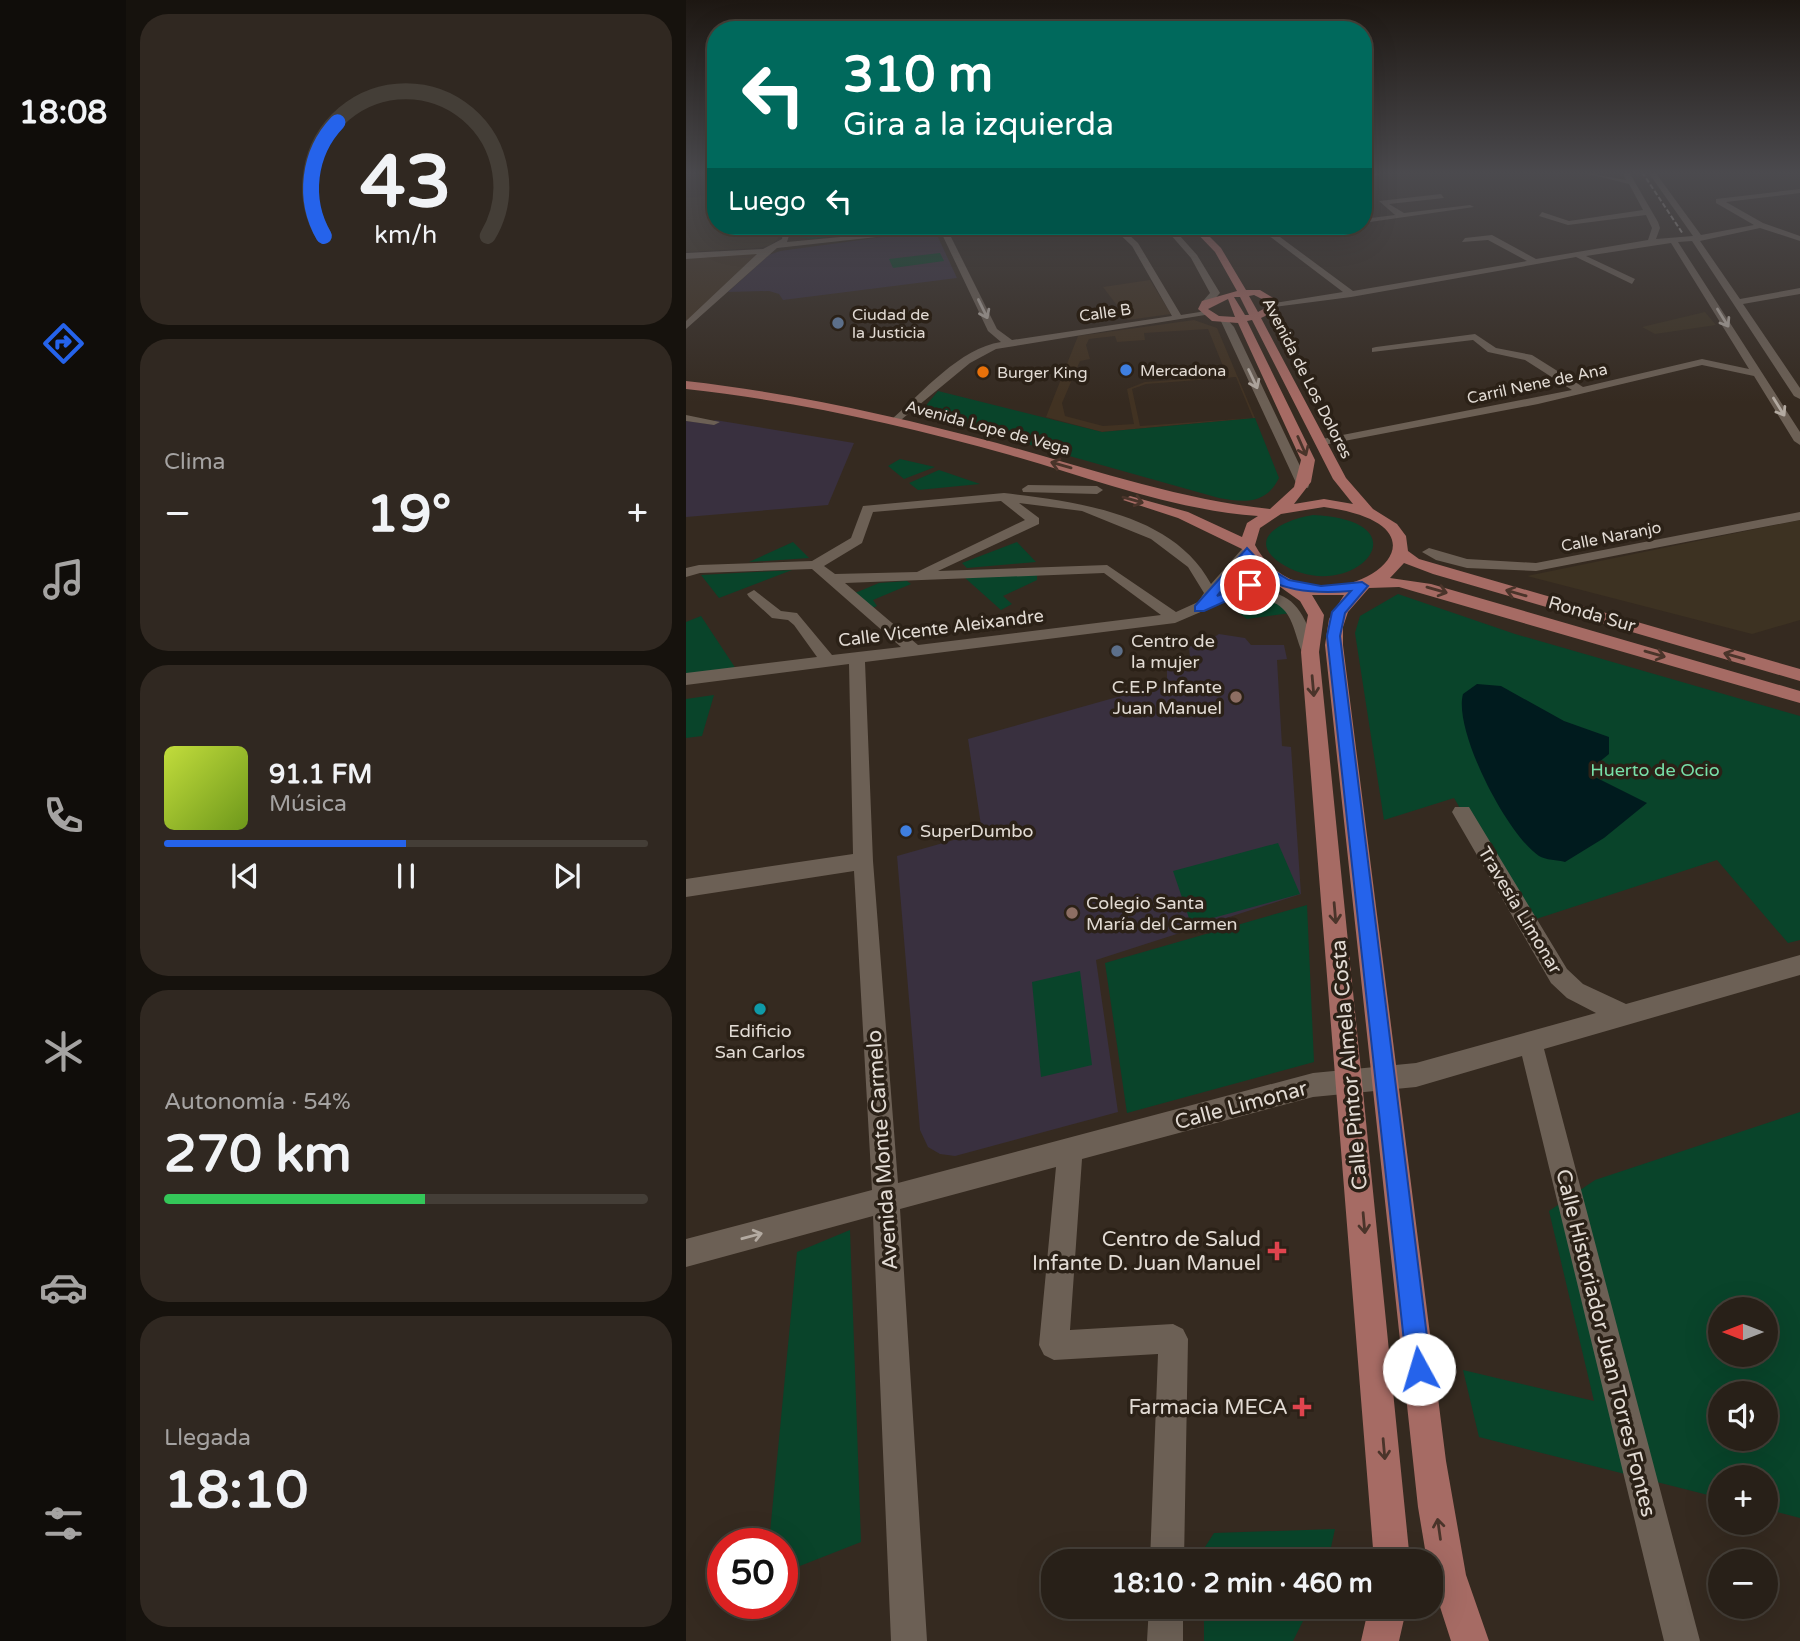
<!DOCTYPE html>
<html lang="es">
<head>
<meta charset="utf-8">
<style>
  body { margin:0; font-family:"Varela Round",sans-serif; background:#302821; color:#f1f3f6; height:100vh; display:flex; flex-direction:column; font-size:26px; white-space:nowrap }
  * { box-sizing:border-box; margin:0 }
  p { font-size:23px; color:#a5a3a2 }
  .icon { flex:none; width:38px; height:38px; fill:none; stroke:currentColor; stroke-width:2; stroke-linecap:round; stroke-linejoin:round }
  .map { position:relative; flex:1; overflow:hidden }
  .panel { display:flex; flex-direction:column; gap:14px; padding:14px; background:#16120d; width:560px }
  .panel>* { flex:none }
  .hud { position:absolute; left:21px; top:21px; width:665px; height:214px; border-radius:28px; box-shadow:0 7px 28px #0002,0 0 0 2px #443e37; background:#00695c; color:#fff; overflow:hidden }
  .needle { width:46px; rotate:270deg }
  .buttons { position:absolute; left:1022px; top:1297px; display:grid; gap:14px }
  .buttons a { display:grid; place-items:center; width:70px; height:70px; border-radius:50%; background:#282018; box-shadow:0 7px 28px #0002,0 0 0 2px #443e37; font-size:35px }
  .speed { position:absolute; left:21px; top:1528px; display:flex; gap:14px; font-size:35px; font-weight:700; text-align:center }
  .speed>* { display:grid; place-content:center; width:91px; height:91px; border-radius:50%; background:#282018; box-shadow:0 7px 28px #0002,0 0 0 2px #443e37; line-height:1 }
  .speed .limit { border:10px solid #d22; background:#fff; color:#111 }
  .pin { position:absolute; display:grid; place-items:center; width:60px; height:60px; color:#fff; margin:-30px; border:4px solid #fff; border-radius:50%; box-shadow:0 2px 7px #0007 }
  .me { position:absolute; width:77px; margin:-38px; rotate:354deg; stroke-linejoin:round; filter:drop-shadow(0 0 5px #0008) }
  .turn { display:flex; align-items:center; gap:24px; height:147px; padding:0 21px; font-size:32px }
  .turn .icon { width:91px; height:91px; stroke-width:2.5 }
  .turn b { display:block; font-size:49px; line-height:60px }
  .then { display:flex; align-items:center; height:66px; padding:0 21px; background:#0003; gap:14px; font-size:26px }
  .big { font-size:52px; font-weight:700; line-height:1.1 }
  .panel .widget { flex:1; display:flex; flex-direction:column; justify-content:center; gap:10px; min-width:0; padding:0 24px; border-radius:28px; background:#302821 }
  .panel .dial { align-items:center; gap:0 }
  .dial svg { height:182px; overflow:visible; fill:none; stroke:#443e37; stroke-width:7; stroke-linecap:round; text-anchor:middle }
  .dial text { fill:#f1f3f6; stroke:none }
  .song { display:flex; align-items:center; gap:21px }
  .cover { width:84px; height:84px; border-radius:10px; background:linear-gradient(135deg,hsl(70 70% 55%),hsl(80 70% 35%)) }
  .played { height:7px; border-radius:4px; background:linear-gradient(90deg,#2563eb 50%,#443e37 50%) }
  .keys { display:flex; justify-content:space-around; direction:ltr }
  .heat { display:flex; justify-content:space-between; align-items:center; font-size:38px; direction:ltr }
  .charge { height:10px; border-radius:5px; background:linear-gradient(90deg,#34c759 54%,#443e37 0) }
  .trip { position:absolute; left:355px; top:1549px; width:402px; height:70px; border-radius:28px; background:#282018; box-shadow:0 7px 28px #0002,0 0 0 2px #443e37; font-weight:700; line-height:70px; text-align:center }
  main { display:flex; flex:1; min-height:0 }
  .tab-bar { display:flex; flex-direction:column; width:126px; justify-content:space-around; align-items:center; background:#100d0a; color:#a5a3a2 }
  .tab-bar .icon { width:49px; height:49px }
  .tab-bar .active { color:#2563eb }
  .tab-bar b { font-size:32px; color:#f1f3f6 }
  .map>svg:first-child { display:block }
  .built { fill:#413222; fill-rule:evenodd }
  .industrial { fill:#3d3222 }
  .education { fill:#39303f }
  .green { fill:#09442a; fill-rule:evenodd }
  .water { fill:#001b1e }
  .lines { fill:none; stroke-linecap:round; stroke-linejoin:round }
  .minor { fill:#6c6055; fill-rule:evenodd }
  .major { fill:#a66b64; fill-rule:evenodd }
  .rail { stroke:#b2aaa2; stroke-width:2; stroke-dasharray:5 2.5; stroke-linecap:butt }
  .oneway { stroke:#b3aaa1 }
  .oneway2 { stroke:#4a342a }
  .route { fill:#2563eb; stroke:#184099; stroke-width:2 }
  .service-dot { fill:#5c6f8a; stroke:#2b2117; stroke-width:2.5 }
  .shop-dot { fill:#3f7fe0; stroke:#2b2117; stroke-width:2.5 }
  .food-dot { fill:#e8710a; stroke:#2b2117; stroke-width:2.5 }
  .education-dot { fill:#8d6e63; stroke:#2b2117; stroke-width:2.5 }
  .culture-dot { fill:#0f9aa8; stroke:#2b2117; stroke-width:2.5 }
  .health-dot { fill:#e0444e; stroke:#2b2117; stroke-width:2.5 }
  .labels { text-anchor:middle; stroke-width:7; stroke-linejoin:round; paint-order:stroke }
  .far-street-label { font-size:16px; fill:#e2dbd4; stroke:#2b2117 }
  .far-poi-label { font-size:16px; fill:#e2dbd4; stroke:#2b2117; text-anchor:start }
  .street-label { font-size:18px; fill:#e2dbd4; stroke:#2b2117 }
  .poi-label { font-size:18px; fill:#e2dbd4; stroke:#2b2117; text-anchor:start }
  .park-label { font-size:18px; fill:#78e1a9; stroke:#2b2117 }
  .near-street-label { font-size:21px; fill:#e2dbd4; stroke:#2b2117 }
  .near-poi-label { font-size:21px; fill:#e2dbd4; stroke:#2b2117; text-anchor:end }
</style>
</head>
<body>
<main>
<nav class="tab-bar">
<b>18:08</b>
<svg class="icon active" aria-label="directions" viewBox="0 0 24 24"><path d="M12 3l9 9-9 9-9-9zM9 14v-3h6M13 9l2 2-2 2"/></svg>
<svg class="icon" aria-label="music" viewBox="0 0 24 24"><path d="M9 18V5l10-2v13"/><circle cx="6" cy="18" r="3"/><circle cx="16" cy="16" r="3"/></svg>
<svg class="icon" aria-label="phone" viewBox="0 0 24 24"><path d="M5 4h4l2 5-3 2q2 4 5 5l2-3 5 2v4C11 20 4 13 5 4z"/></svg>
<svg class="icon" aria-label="climate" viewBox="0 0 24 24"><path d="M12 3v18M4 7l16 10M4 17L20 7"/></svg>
<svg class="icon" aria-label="car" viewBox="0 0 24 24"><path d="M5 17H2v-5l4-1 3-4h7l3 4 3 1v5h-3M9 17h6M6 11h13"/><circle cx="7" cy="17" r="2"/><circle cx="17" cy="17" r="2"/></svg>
<svg class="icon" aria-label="filters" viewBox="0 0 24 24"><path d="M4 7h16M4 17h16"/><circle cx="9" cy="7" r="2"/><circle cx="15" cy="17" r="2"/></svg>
</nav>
<section class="panel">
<div class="widget dial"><svg viewBox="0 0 100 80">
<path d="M14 69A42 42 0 1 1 86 69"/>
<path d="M14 69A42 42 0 0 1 20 19" stroke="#2563eb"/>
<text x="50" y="56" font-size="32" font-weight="700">43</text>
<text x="50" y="72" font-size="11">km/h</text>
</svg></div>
<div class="widget"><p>Clima</p>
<div class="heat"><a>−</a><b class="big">19°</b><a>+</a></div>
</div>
<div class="widget">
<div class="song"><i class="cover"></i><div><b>91.1 FM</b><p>Música</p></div></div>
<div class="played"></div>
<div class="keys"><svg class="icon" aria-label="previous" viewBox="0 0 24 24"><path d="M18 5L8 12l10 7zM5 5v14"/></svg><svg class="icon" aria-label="pause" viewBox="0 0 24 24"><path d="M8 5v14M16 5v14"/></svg><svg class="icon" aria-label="next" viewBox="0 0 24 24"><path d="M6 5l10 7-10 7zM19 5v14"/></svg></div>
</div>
<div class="widget"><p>Autonomía · 54%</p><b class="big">270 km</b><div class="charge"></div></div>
<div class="widget"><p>Llegada</p><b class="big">18:10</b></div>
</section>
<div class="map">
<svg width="1114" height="1641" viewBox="0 0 1114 1641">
  <rect width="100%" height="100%" fill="#352a20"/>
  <path class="built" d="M79,251L0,325V256Z
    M464,280L485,314L442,320L417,287Z
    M508,320L531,328L569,418L416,432L360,417L392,336ZM522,329L541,376L459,382L441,389L448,424L417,426L379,416L376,403L394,361L404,359L400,345L403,339L429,336L431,342L459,340L458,333ZM550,377L567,418L454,426L446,389L460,384Z"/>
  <path class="industrial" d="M30,195V226H91L92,239L83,246L69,248L0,252V198Z
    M1019,312L1030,325L969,334L956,327Z
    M1114,520V620L1066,634L841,576Z"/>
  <path class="education" d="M233,232L251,235L271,278L97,300L93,294L83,291L42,292L83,255L94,251Z
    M29,420L168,443L142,505L0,517V421L25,424Z
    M533,634L559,638L565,645H598L601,659L591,660L596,746L605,747L615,894L410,960L432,1112L269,1156L254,1154L242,1147L234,1130L211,856L296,832L282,739L481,683V660L504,659L503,646L516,645Z"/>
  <path class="green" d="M236,226L126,239L112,237L110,227Z
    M254,253L258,261L207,268L203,259Z
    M252,391L416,432L569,418L593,478C580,504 559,503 533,498L238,415L237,409Z
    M214,459L249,467L218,479L202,466Z
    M253,470L294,484L232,490L223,483Z
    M627,515C747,521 662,610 593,562C557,536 605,518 627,515Z
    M107,542L123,558L63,562Z
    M331,542L350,562L281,568L276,563Z
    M106,570L33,598L15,575Z
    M351,573V580L317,596L326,604L315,610L278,577Z
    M221,581L225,584L187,600L191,606L184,609L169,593L193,583Z
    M712,594L829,634L1114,716V940L1102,943L1031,860L841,922L768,798L698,820L669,633L674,616Z
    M588,601L605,613L561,619L546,608L554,602Z
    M15,616L50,669L0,676V622Z
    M28,695L16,736L0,738V699Z
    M592,843L614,894L505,924L487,871Z
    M621,905L628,1062L441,1113L419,963Z
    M394,971L406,1065L355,1077L346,982Z
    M1114,1112V1518L1080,1509V1477H1034V1498L793,1437L777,1370L908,1401L863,1211L909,1180ZM1034,1309H1080V1354H1034ZM1034,1393H1080V1438H1034Z
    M164,1230L175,1542L96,1573V1544L83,1543L111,1252Z
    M649,1529L642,1561H517V1550L528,1533Z
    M518,1607V1606L624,1607L607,1641H518Z"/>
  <path class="water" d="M791,684L815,686L878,721L923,737V754L906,768L907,776L961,803L918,838L879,862C872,860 859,860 853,856C821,835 767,730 777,694Z"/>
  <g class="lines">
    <path class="minor" d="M687,172H704L677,178V174Z
      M895,172L940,180L936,172H943L972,222L974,228L970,239L1007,236L962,172H969L1015,235L1068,225L1030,203V199L1114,189V193L1040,202L1077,223L1114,236V241L1074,228L1014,241L1054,299L1114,288V294L1057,304L1114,388V399L1108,396L1006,241L992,242L1114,432V445L1108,441L1068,376L1016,365L852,404L632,446L630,443L636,439L886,390L839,360L802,352L787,340L686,352V348L690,347L789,334L810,348L846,355L897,387L1016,359L1063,369L985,243L900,256L949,279L946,284L890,257L665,297L588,307L583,304L657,292L570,226H579L589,233L652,226L594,237L667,291L841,261L802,240L776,242L779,238L806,235L850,259L962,240L966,228L960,215L882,225L853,216L856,212L883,221L957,210L943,184Z
      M755,194L758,198L703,204L718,213L784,205L788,207L677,223V219L709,215L693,201Z
      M98,226H106L101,242L272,226L261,229L311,329L326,340L486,316L446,246L425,226H433L452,243L495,315L520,311L525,314L310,349L284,363L210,424L206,423V419C237,392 274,348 315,342L302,331L254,230L91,248L0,329V321L71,254L0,259V253L77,249L96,239Z
      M477,226H485L511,255L534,293L525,303L517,301L524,293L505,258Z
      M533,317H539L548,327L623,485L622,488L611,485Z
      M0,415L34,422L28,425L0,421Z
      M342,485L411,486L417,490L411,494L337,492L336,489Z
      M318,493C391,502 487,513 525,584L556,549H566V555L535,592L551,585L595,576V582L558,593C608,585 617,612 632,652L630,656H618C610,641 609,621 597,609C581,592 559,610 545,599L489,623L179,662L187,861L212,1183L627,1073L730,1063L910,1013L881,998L865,983L766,812L769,807H783L881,969L897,984L940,1004L1114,955V975L858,1049L1014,1641H978L836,1056L730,1087L627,1097L396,1159L384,1330L487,1324L497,1329L502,1339L498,1561H464L472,1354L368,1360L358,1355L353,1345L370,1167L214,1209L241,1641H205L187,1216L0,1267V1239L186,1190L168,871L0,897V879L167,854L163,664L0,685V673L131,657L108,625L102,620L86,618L63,597L61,594L68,590L95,611L111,613L146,655L215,647L126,569L14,573L0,577V568L13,565L126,561L165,538L177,506ZM315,501L339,520L231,572L149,574L138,566L176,543L187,512ZM333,503L396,511L465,539L502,567L518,593L512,602L490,612L421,565L252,571L353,524V518ZM418,573L475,615L232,645L159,583Z
      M1114,512V520L850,571L781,568L750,560L736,552L743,548L781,559L850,563Z
      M463,1606H497V1641H461Z"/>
    <path class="major" d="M504,226H513L535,248L560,290H574L592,301L590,311L575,318L660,478L687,509L711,524L720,536L722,551L733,559L1114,669V681L747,574L718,563L704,578L745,584L1114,691V703L713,587L683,588L662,612L657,627V645L760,1461L780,1575L803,1641H765L746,1582V1561H741L732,1507L639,645L643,619L658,595H626L638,615L633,652L724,1561H688L615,652L622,615L614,601L566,567L556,549L492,518L437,500L444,496L502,512L556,537L561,523L572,516C487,510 405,478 324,455C217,425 110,401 0,389V381C106,393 209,416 311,443C402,468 490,499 584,509L608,487L615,460L552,323L526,321L512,309L516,301L551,291L529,252ZM568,295L582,302L581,307L572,312L563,296ZM548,297H554L563,315H559ZM542,299L549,317L533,316L522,309ZM566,320L647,479L667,504L638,499L608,504L625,482L629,460L561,321ZM638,507C804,530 625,648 569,545L574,528L595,514Z
      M683,1606H721L713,1641H675Z"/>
    <path class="rail" d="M956,172L997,234"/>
  </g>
  <defs><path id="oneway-shaft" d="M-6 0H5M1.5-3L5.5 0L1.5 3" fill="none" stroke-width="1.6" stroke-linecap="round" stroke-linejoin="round" transform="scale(1.75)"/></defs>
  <g class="oneway">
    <use href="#oneway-shaft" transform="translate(297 309) rotate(64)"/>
    <use href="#oneway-shaft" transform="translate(1037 318) rotate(58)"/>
    <use href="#oneway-shaft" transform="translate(567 379) rotate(65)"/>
    <use href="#oneway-shaft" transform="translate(1093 407) rotate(58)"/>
    <use href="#oneway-shaft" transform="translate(66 1236) rotate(-15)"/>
  </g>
  <g class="oneway2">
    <use href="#oneway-shaft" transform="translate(616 446) rotate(66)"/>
    <use href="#oneway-shaft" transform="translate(375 465) rotate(-164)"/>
    <use href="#oneway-shaft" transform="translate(447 500) rotate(16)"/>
    <use href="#oneway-shaft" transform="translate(751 590) rotate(16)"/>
    <use href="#oneway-shaft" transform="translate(830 593) rotate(-164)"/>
    <use href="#oneway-shaft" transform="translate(969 654) rotate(16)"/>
    <use href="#oneway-shaft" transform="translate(1048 656) rotate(-164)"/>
    <use href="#oneway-shaft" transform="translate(627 686) rotate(85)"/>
    <use href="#oneway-shaft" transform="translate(649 913) rotate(85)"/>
    <use href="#oneway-shaft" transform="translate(678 1223) rotate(85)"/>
    <use href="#oneway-shaft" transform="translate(698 1449) rotate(85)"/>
    <use href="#oneway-shaft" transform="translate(753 1529) rotate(-98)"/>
  </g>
  <linearGradient id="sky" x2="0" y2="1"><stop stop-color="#1d1712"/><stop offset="0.43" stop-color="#4b4a4e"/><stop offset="1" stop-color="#4b4a4e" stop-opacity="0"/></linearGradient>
  <rect width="1114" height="402" fill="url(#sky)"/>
  <path class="route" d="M561,548L576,564L603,580L635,586L676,582L682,586L659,613L654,636L745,1369L742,1378L733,1382L724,1378L721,1369L641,636L646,612L665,591C630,594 582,593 561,560L531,596L564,581L570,585L569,588L518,611H509V606Z"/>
  <g class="service-dot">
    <circle cx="152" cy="323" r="7"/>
    <circle cx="431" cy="651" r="7"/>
  </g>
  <g class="shop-dot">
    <circle cx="440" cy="370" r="7"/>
    <circle cx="220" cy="831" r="7"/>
  </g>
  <circle class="food-dot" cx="297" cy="372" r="7"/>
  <g class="education-dot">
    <circle cx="550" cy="697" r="7"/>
    <circle cx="386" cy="913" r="7"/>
  </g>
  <circle class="culture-dot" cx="74" cy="1009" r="7"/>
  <g class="health-dot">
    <path d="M587.5 1240.5h7v7h7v7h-7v7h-7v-7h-7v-7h7z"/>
    <path d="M612.5 1396.5h7v7h7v7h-7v7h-7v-7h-7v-7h7z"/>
  </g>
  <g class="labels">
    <g class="far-street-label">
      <text transform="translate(419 312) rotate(-8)" y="6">Calle B</text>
      <text transform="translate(622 378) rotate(63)" y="6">Avenida de Los Dolores</text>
      <text transform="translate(851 383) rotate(-12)" y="6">Carril Nene de Ana</text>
      <text transform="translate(302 427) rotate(15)" y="6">Avenida Lope de Vega</text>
      <text transform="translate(925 536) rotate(-11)" y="6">Calle Naranjo</text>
    </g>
    <g class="far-poi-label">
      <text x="166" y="320">Ciudad de<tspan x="166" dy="18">la Justicia</tspan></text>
      <text x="454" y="376">Mercadona</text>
      <text x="311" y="378">Burger King</text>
    </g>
    <g class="street-label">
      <text transform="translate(906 614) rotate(16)" y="6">Ronda Sur</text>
      <text transform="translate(255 628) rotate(-7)" y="6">Calle Vicente Aleixandre</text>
      <text transform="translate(834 910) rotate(59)" y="6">Travesía Limonar</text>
    </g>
    <g class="poi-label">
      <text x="445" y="647">Centro de<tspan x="445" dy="21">la mujer</tspan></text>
      <text x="536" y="693" text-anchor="end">C.E.P Infante<tspan x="536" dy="21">Juan Manuel</tspan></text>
      <text x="234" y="837">SuperDumbo</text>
      <text x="400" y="909">Colegio Santa<tspan x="400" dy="21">María del Carmen</tspan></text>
      <text x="74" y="1037" text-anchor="middle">Edificio<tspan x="74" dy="21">San Carlos</tspan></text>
    </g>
    <g class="park-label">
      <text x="969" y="776">Huerto de Ocio</text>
    </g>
    <g class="near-street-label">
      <text transform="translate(663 1065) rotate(-95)" y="7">Calle Pintor Almela Costa</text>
      <text transform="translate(555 1105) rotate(-15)" y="7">Calle Limonar</text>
      <text transform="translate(196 1150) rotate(-94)" y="7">Avenida Monte Carmelo</text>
      <text transform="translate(920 1343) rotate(76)" y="7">Calle Historiador Juan Torres Fontes</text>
    </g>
    <g class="near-poi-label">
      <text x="575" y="1246">Centro de Salud<tspan x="575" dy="24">Infante D. Juan Manuel</tspan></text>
      <text x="602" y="1414">Farmacia MECA</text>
    </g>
  </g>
</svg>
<div class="buttons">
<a><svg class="needle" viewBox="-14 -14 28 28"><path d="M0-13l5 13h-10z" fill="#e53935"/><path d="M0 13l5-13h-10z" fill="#a5a3a2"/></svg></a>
<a><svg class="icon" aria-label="sound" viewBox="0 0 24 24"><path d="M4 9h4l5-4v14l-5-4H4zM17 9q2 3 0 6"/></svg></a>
<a>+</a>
<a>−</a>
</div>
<div class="speed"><div class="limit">50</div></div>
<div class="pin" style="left:564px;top:585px;background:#d93025"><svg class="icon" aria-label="arrive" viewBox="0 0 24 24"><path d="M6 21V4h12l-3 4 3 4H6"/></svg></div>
<svg class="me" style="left:733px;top:1369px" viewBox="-20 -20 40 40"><circle r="19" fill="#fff"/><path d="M0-13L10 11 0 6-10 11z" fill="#2563eb"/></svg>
<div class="trip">18:10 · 2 min · 460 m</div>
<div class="hud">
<div class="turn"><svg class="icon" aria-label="left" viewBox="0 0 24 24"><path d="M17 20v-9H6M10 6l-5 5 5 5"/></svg><div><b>310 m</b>Gira a la izquierda</div></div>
<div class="then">Luego<svg class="icon" aria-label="left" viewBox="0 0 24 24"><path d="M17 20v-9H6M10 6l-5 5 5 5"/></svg></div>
</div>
</div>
</main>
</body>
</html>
